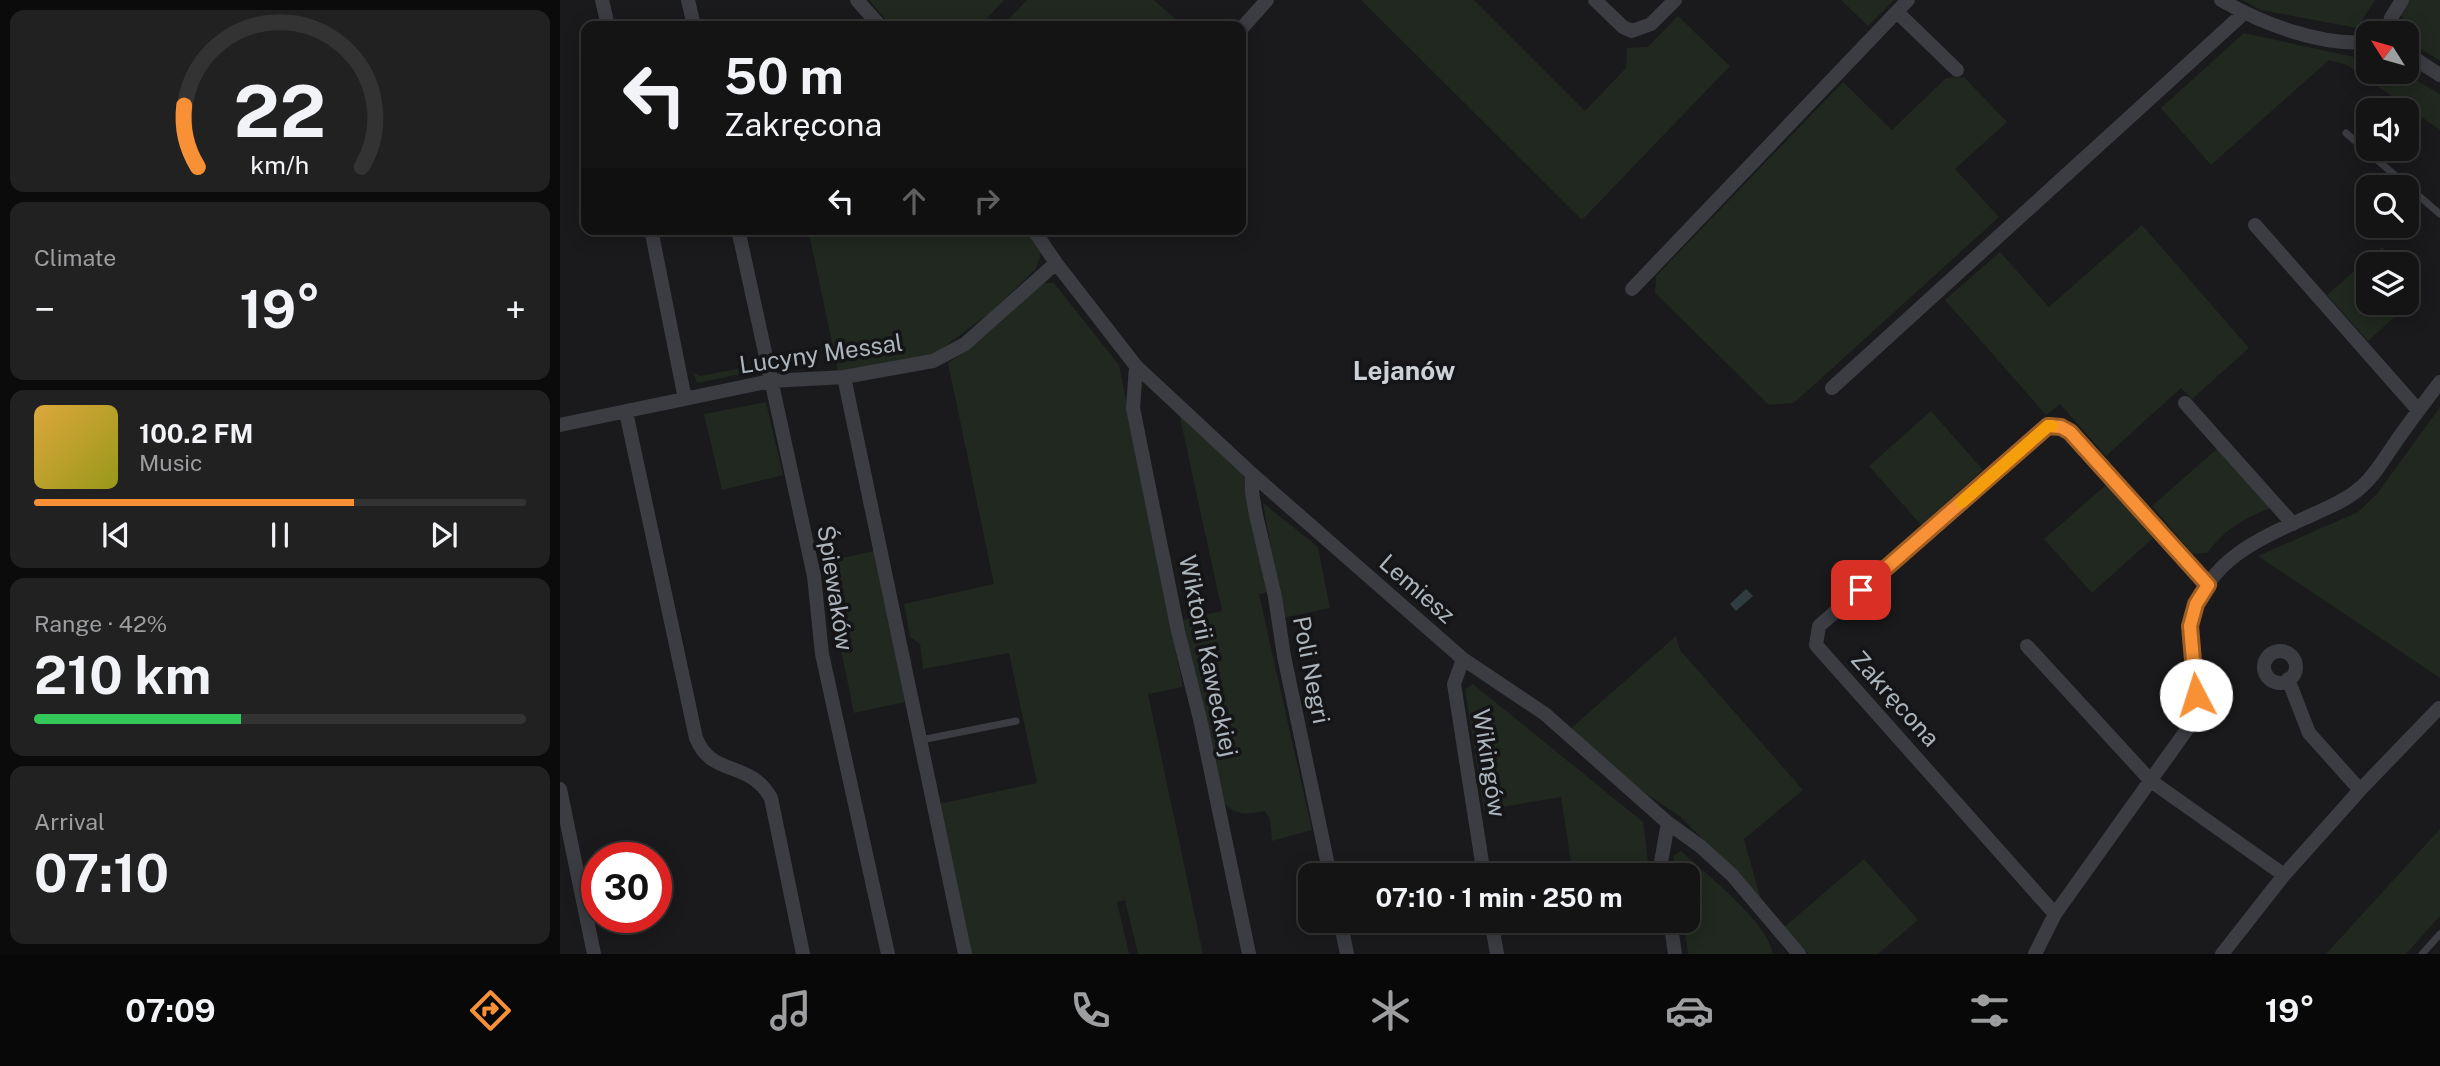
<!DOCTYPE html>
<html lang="en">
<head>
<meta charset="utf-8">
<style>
  body { margin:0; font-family:"Public Sans",sans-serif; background:#212122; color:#f1f3f6; height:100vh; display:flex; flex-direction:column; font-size:26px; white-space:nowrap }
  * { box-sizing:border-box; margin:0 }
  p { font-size:23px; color:#9d9ea0 }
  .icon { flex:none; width:38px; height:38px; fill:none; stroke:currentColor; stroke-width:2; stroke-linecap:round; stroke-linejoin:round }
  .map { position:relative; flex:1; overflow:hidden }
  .sheet { display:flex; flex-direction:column; gap:10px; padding:10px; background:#0b0b0c; width:560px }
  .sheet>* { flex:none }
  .guide { position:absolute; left:21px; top:21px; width:665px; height:214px; border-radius:14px; box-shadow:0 4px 18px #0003,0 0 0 2px #333334; background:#141415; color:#f1f3f6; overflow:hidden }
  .needle { width:46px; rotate:307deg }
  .buttons { position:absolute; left:1796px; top:21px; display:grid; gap:14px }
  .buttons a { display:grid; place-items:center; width:63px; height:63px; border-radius:14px; background:#141415; box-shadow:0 4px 18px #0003,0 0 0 2px #333334; font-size:35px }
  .speed { position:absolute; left:21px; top:842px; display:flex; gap:14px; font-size:35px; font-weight:700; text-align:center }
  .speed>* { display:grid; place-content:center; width:91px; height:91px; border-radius:50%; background:#141415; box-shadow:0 4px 18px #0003,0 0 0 2px #333334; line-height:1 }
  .speed .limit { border:10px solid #d22; background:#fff; color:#111 }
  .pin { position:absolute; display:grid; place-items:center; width:60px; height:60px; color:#fff; margin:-30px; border-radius:14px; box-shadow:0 4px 10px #0006 }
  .me { position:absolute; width:77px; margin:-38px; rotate:355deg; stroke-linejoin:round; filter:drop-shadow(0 0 5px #0008) }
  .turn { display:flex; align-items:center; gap:24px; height:147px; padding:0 28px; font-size:32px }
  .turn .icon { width:91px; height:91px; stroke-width:2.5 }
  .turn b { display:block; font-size:49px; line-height:60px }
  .lanes { display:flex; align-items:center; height:66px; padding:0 28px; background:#0003; justify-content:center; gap:35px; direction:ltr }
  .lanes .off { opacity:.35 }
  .big { font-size:52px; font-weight:700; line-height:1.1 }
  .sheet .widget { flex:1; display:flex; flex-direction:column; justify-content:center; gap:10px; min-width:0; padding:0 24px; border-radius:14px; background:#212122 }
  .sheet .dial { align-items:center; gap:0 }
  .dial svg { height:182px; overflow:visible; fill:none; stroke:#333334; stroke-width:7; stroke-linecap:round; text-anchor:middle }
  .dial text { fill:#f1f3f6; stroke:none }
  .song { display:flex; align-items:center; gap:21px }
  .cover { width:84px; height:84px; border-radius:10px; background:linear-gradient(135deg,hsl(40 70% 55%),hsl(60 70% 35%)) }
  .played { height:7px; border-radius:4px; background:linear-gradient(90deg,#f89136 65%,#333334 65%) }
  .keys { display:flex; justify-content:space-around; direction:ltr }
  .heat { display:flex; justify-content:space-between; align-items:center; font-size:38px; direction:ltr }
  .charge { height:10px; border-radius:5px; background:linear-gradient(90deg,#34c759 42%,#333334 0) }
  .trip { position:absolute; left:738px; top:863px; width:402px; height:70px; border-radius:14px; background:#141415; box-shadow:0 4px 18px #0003,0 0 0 2px #333334; font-weight:700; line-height:70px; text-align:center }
  .tab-bar { display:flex; height:112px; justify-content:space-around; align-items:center; background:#080808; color:#9d9ea0 }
  .tab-bar .icon { width:49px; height:49px }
  .tab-bar .selected { color:#f89136 }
  .tab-bar b { font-size:32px; color:#f1f3f6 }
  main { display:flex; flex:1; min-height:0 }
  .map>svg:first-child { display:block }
  .green { fill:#20281f }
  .water { fill:#2f3d41 }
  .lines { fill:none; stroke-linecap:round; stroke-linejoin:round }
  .lane { stroke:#3b3d42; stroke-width:7 }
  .street { stroke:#3b3d42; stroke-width:14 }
  .route-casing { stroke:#a15e23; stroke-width:18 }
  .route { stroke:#f89136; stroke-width:12 }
  .slow { stroke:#f59e0b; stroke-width:12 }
  .labels { text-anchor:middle; stroke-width:7; stroke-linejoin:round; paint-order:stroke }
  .street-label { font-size:24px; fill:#acb4bc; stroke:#151518 }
  .neighbourhood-label { font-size:26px; font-weight:bold; fill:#cdd2d8; stroke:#151518 }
</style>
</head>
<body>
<main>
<section class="sheet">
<div class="widget dial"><svg viewBox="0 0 100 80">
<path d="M14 69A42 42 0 1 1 86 69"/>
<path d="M14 69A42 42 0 0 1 8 42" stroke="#f89136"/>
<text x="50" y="56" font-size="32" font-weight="700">22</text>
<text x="50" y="72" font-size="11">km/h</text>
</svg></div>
<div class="widget"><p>Climate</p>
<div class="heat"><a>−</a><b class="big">19°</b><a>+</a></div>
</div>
<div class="widget">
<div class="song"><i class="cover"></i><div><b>100.2 FM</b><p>Music</p></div></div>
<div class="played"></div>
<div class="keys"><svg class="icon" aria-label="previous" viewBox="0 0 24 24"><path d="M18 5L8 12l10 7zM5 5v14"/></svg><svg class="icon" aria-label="pause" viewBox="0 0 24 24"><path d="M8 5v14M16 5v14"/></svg><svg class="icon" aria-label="next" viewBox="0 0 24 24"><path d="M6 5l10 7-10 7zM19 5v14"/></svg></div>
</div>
<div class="widget"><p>Range · 42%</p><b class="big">210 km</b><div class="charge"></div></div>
<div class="widget"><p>Arrival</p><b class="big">07:10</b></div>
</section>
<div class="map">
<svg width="1880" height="954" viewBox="0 0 1880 954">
  <rect width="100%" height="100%" fill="#1a1a1c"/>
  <path class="green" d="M309,0H444L420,26H331Z
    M467,0H594L623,26H442Z
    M801,0H914L1025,111L1066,68L1067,48L1088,47L1118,16L1170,66L1022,220Z
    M1281,0H1334L1308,26Z
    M1682,0H1815L1797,28L1701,10Z
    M1842,0H1880V61L1849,41L1839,5Z
    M1684,33L1808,60V72H1842L1880,94V130L1787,65L1769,60L1651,165L1601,108Z
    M1404,77L1447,122L1395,169L1439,217L1234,403L1209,405L1095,293L1096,276L1283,82L1332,130L1386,78Z
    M1582,225L1689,348L1632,399L1621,388L1546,456L1500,404L1486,415L1385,300L1440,252L1489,307Z
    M248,229H465L481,253L476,269L432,311L383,348L368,356L278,371Z
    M1822,247L1838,264H1808V303H1846V274L1862,292L1808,341L1767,295Z
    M482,283H494L559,365L623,687L588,694L643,954H578L565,900L557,902L569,954H410L379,804L477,783L449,653L363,669L360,644L350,637L344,604L434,584L388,363C423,341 452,311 482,283Z
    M184,364L192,369L190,372L137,383L133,372L140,376L182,368Z
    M206,402L223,475L162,490L144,414Z
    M1880,407V678L1698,556L1798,512L1817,494Z
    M1371,411L1423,470L1361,525L1309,466Z
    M619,413L684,474L709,588L705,593L699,594L752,830L712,841L710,819L705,811C688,814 674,817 663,801L623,620L662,611Z
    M1658,448L1710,508C1681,520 1667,528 1647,553L1633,554L1592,506Z
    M1546,485L1593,538L1532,593L1484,539Z
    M703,503L758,547L770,608L723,618Z
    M314,551L345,702L294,713L263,562Z
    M1116,636L1120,650L1243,790L1184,839L1201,900L1121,817L1082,791L1008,731Z
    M913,684L1083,822L1088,861L1013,875L1001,797L924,810L905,689Z
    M1880,829V916L1846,954H1766Z
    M1121,851C1145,873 1209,923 1213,954H1128L1123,921L1129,920V875H1116L1113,856Z
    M1304,859L1358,920L1318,954H1248L1224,927Z"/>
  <path class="water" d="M1186,589L1193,596L1176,611L1170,604Z"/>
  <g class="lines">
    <path class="lane" d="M1786,133L1880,214
      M361,740L456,721
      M1862,954L1880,934"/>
    <path class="street" d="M42,0L48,26
      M128,0L134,26
      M297,0L320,26
      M1035,0L1063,27L1072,31L1091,24L1115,0
      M1661,0C1703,24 1760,46 1808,42
      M1337,12L1397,70
      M681,29L707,0
      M1827,33L1831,18L1842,0
      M1846,53L1880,75
      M1695,225L1858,410
      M91,229L125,399
      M178,229L254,576L262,654L328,954
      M473,229L496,263L576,366L692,474L903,659L985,714L1108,823L1140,846L1172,875L1239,954
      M1072,289L1348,0
      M576,366L573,408L618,631L640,719L689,954
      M284,377L405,954
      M1272,388L1684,13
      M1625,403L1733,524
      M66,412L136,738C152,778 189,759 211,798L243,954
      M0,425L211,381L284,377L373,361L405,344L496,263
      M692,474V492L696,515L715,597L724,656L770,875
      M1467,646L1591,781L1724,875
      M1704 667a16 16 0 1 1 32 0a16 16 0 1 1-32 0Z
      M903,659L894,684L924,875
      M1728,679L1749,733L1800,790
      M0,789L34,954
      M1103,875L1101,862L1108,823
      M1495,914L1256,645L1259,626L1488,427H1501L1510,433L1648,585
      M780,920L787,954
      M931,920L937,954
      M1110,920L1115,954
      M1475,954L1495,914L1628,728L1636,696L1631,616C1653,556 1701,538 1754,514C1769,507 1787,500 1800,488C1814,477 1823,460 1833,446C1848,424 1864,403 1880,382
      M1662,954L1724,875L1800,790L1879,708"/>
  </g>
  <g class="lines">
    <defs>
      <path id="route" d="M1301,590L1488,426L1501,427L1510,432L1648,585L1636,604L1630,626L1636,695"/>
    </defs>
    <use href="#route" class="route-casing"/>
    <use href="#route" class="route"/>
    <path class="slow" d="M1402,502L1488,426H1492"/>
  </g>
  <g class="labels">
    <g class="street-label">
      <text transform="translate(261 354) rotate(-8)" y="8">Lucyny Messal</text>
      <text transform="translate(275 588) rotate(81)" y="8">Śpiewaków</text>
      <text transform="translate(857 589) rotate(41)" y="8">Lemiesz</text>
      <text transform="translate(648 656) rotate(78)" y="8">Wiktorii Kaweckiej</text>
      <text transform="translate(751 670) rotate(79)" y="8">Poli Negri</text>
      <text transform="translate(1335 699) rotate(48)" y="8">Zakręcona</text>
      <text transform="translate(929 763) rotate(81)" y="8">Wikingów</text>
    </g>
    <g class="neighbourhood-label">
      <text x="844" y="380">Lejanów</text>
    </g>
  </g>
</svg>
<div class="buttons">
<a><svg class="needle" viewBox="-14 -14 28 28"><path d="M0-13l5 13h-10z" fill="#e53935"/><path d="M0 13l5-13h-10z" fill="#9d9ea0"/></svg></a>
<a><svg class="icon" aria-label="sound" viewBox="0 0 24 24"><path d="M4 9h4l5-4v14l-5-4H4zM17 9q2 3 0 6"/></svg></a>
<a><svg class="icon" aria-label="search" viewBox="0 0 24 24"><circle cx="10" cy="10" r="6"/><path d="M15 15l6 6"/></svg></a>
<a><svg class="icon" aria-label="layers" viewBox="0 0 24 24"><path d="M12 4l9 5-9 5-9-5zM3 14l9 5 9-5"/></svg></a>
</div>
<div class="speed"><div class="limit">30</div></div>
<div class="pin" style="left:1301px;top:590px;background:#d93025"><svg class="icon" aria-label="arrive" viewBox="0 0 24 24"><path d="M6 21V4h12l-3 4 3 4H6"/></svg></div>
<svg class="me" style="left:1636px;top:695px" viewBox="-20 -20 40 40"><circle r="19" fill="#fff"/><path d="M0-13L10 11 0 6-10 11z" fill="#f89136"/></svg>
<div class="trip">07:10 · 1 min · 250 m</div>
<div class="guide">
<div class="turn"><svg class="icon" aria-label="left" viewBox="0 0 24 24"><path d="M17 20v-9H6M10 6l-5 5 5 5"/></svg><div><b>50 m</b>Zakręcona</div></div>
<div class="lanes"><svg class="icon" aria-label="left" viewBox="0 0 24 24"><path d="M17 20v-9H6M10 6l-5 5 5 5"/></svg><svg class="icon off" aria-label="ahead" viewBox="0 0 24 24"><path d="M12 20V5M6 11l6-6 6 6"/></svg><svg class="icon off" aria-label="right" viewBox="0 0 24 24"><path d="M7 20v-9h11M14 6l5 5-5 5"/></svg></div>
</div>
</div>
</main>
<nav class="tab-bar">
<b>07:09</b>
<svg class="icon selected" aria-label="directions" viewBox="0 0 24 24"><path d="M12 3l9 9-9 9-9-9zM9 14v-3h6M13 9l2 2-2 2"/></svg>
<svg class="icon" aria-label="music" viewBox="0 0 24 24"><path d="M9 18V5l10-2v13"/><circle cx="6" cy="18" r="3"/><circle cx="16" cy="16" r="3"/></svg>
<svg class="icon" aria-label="phone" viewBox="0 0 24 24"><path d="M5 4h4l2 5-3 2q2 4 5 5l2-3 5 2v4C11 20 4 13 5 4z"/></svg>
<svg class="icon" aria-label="climate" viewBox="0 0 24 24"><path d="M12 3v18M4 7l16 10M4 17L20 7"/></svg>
<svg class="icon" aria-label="car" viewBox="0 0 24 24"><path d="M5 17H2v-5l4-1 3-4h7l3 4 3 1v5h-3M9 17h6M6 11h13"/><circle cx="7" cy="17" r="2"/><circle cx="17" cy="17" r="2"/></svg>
<svg class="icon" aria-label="filters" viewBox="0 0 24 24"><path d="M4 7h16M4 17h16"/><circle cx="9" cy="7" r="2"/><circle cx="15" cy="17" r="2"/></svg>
<b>19°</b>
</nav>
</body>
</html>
